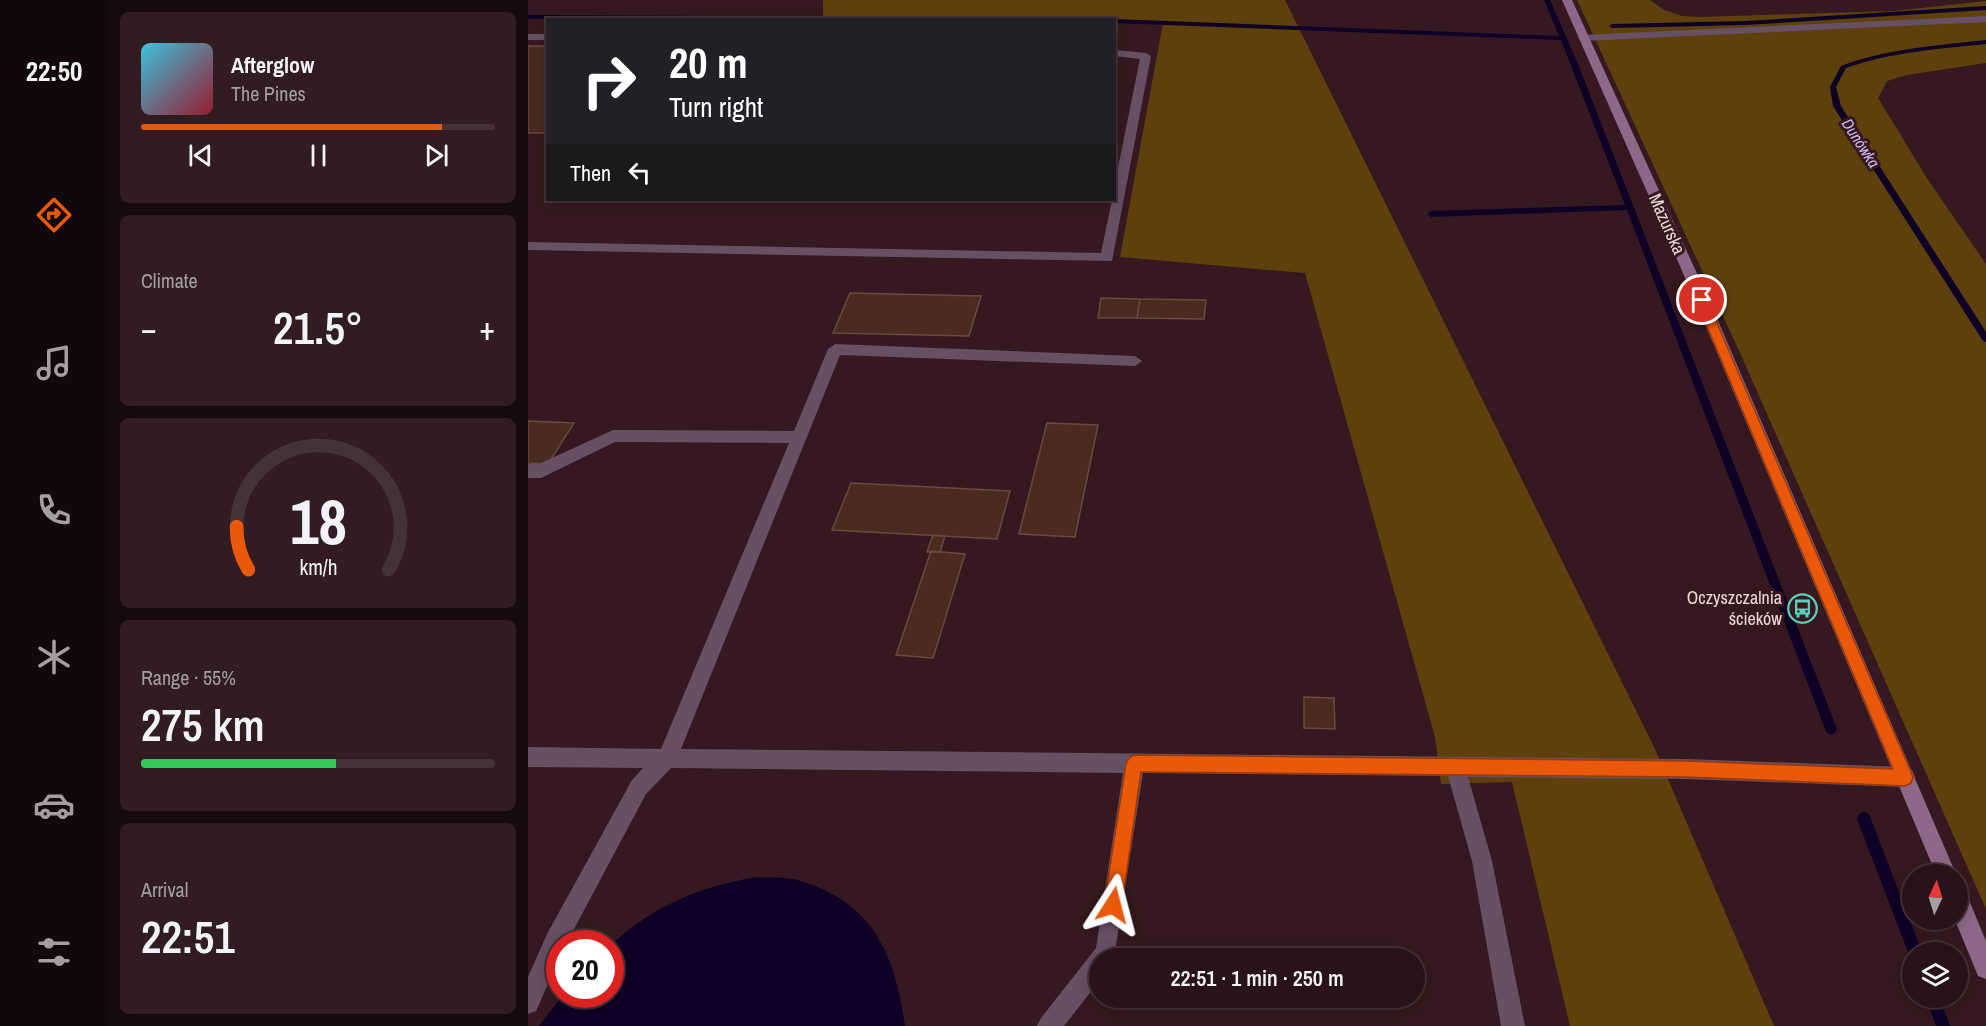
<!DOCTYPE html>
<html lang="en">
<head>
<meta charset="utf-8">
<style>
  body { margin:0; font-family:"Archivo Narrow",sans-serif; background:#301c21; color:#f1f3f6; height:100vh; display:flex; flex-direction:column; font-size:22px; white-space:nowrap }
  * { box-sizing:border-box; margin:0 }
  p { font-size:20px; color:#a59ea2 }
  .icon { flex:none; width:33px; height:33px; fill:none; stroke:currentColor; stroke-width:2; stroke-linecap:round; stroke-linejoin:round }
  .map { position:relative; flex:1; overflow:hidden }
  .side { display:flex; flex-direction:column; gap:12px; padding:12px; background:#160a0d; width:420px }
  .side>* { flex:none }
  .hud { position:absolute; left:18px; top:18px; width:570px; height:183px; border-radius:0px; box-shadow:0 3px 15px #0003,0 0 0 2px #443237; background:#202124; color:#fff; overflow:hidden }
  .needle { width:39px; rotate:4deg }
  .buttons { position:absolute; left:1374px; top:864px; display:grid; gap:12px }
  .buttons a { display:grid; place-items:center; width:66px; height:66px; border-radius:50%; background:#281318; box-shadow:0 3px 15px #0003,0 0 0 2px #443237; font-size:30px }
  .speed { position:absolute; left:18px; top:930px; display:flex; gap:12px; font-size:30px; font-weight:700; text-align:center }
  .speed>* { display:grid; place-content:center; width:78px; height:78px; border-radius:50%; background:#281318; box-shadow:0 3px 15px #0003,0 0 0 2px #443237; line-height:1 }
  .speed .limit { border:9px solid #d22; background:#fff; color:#111 }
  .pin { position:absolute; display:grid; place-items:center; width:51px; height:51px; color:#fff; margin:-26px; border:3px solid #fff; border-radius:50%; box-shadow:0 2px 6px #0007 }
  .me { position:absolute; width:66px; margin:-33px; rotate:9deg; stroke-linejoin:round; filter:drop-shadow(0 0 4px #0008) }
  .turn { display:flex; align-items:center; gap:21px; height:126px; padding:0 24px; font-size:27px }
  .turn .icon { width:78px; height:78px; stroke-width:2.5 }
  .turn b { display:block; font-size:42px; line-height:51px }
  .then { display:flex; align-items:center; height:57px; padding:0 24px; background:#0003; gap:12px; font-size:22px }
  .big { font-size:45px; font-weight:600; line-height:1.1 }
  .side .tile { flex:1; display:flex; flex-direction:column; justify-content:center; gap:9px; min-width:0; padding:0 21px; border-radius:9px; background:#301c21 }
  .side .dial { align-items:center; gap:0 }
  .dial svg { height:156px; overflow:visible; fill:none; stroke:#443237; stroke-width:7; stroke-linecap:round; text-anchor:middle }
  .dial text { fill:#f1f3f6; stroke:none }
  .song { display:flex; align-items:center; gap:18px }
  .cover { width:72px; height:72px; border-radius:9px; background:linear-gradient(135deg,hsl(190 70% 55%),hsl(350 70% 35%)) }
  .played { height:6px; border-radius:3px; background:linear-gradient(90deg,#ea580c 85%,#443237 85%) }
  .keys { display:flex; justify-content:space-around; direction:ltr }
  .heat { display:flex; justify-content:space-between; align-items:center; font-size:33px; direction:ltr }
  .charge { height:9px; border-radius:4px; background:linear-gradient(90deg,#34c759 55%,#443237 0) }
  .trip { position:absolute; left:561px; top:948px; width:336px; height:60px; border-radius:30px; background:#281318; box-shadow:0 3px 15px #0003,0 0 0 2px #443237; font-weight:600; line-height:60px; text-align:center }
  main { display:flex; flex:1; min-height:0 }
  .tabs { display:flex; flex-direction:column; width:108px; justify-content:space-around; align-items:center; background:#10080a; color:#a59ea2 }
  .tabs .icon { width:42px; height:42px }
  .tabs .current { color:#ea580c }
  .tabs b { font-size:27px; color:#f1f3f6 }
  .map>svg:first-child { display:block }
  .green { fill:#5e400d }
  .water { fill:#0f0026 }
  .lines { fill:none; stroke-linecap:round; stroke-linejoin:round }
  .stream { fill:#0f0026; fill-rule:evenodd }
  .building { fill:#492b20; stroke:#6a4a3e; stroke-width:1.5 }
  .service { fill:#674f64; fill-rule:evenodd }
  .secondary { fill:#8e6888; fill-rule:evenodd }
  .route { fill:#ea580c; stroke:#983908; stroke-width:1.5 }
  .labels { text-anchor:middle; stroke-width:6; stroke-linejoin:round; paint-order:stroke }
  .far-water-label { font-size:16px; font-style:italic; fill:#cbbdf4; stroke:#361920 }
  .street-label { font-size:18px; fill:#ecd7da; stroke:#361920 }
  .poi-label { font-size:18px; fill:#ecd7da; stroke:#361920; text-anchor:end }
</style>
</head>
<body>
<main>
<nav class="tabs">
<b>22:50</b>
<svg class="icon current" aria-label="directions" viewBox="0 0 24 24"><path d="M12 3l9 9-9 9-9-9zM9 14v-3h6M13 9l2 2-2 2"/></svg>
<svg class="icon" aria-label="music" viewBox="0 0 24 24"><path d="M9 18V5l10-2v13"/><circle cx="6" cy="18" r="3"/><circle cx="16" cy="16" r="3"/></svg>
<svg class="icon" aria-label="phone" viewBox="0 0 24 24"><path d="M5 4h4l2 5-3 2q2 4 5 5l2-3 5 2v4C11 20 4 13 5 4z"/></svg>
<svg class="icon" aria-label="climate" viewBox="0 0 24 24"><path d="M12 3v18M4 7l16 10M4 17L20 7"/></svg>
<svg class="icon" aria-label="car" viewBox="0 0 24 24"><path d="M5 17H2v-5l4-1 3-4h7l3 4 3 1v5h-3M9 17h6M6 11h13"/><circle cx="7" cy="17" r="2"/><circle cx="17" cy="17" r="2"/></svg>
<svg class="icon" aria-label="filters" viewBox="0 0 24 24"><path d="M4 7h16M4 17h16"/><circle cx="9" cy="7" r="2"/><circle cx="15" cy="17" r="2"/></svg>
</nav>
<section class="side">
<div class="tile">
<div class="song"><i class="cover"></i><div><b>Afterglow</b><p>The Pines</p></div></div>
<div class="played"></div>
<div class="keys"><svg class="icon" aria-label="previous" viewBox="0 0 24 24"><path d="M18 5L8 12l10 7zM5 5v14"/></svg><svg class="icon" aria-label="pause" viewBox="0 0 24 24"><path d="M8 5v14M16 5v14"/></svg><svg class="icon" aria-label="next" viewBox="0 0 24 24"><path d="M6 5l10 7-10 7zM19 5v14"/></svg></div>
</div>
<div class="tile"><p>Climate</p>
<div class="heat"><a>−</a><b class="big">21.5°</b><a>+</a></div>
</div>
<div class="tile dial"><svg viewBox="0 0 100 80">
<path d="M14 69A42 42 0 1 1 86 69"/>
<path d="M14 69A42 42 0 0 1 8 47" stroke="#ea580c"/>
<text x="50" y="56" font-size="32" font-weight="700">18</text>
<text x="50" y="72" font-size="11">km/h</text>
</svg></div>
<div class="tile"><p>Range · 55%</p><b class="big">275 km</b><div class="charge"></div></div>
<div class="tile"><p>Arrival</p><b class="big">22:51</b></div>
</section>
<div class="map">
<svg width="1458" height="1026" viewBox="0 0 1458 1026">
  <rect width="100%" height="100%" fill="#361920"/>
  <path class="green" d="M295,0H757L1127,749L1246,1026H1042L984,782L913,784L907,737L777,273L592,257L635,23L586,20L295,18Z
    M1049,0H1122L1136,10L1154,16L1170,17L1366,11L1458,1V63L1379,75L1359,81L1350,98L1400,180L1458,264V909L1213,355Z"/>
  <path class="water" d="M227,877C240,878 256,877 269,880C345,901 367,954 377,1026H11L35,995L82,994L83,945C127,905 169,888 227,877Z"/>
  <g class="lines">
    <path class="stream" d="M1016,0H1022L1050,64L1309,729L1307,733L1303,735L1299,733L1297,729L1099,210L903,217L899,214L903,211L1097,205L1033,40L586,23V20H584L586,19L1031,36Z
      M1458,6V10L1218,25L1084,28L1081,26L1084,24L1218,21Z
      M0,15L523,18L526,20L0,19Z
      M1458,40V44C1410,49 1363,52 1318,68L1308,87L1313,106L1458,332V342L1455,341L1305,106L1302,87L1313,66C1360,48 1409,46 1458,40Z
      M1336,812L1341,814L1394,952H1384V958L1382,957L1380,952L1329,819L1331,814Z
      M1398,998H1412L1422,1026H1408Z"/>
  </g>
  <path class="building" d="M0,46H20V133H0Z
    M322,293L453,296L441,336L305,333Z
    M573,298L612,299L609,318H570Z
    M612,299L678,300L676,319L609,318Z
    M0,421L46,423L20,464L0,463Z
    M519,423L570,425L547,537L491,534Z
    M323,483L482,491L469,539L304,530Z
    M405,535L417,536L412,552H399Z
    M403,551L437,554L405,658L368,655Z
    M776,697L806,698L807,729L776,728Z"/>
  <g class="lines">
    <path class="service" d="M1458,16V22L1055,41L1050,38L1055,35Z
      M0,34H20V40H0Z
      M586,50L618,53L623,56L584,261L0,250V242L573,253L584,200H586V187L612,59L586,56Z
      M307,344L607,356L614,361L607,366L312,355L153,749L1158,759L1377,767L1384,770L1387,777L1384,784L1377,787L1158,779L940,777L964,861L997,1026H973L944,861L920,776L615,773L586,958H572V980L536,1026H509L513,1018L568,948L595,773L143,768L118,794L38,944H32V957L8,1011L0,1014V977L19,934L104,780L115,768L0,767V747L133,749L261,443L87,442L13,478H0V464H11L85,430L266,431L300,349Z"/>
    <path class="secondary" d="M1034,0H1044L1181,300L1428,874H1408L1167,300Z
      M1430,890L1438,893L1458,941V979L1450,976L1427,920H1430Z"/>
  </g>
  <path class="route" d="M1174,296L1179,300L1383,772L1385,777L1383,783L1377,786L1158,777L613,772L594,905L592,912L585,914L579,912L576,905L598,764L601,758L606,755L1158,761L1365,769L1168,300Z"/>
  <defs>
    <symbol id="bus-ring" viewBox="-11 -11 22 22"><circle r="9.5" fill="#361920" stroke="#5cceba" stroke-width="1.5"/><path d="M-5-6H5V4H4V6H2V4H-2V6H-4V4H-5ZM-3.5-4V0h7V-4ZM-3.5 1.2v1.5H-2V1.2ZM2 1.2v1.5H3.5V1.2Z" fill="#5cceba"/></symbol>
  </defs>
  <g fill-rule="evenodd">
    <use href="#bus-ring" x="1258" y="592" width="33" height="33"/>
  </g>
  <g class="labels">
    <g class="far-water-label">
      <text transform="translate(1333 143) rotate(57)" y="6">Dunówka</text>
    </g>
    <g class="street-label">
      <text transform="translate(1139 224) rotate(66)" y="6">Mazurska</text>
    </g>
    <g class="poi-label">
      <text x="1254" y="604">Oczyszczalnia<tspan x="1254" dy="21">ścieków</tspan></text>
    </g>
  </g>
</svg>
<div class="buttons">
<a><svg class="needle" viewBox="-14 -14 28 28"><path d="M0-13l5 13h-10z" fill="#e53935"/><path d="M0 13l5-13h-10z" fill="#a59ea2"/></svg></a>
<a><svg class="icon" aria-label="layers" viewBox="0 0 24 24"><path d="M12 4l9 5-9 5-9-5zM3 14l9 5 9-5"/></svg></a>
</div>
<div class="speed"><div class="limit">20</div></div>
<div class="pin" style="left:1174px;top:300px;background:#d93025"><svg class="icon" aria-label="arrive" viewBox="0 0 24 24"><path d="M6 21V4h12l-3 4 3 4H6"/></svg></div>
<svg class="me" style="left:585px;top:905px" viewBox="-20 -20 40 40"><path d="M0-17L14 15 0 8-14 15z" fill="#ea580c" stroke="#fff" stroke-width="4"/></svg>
<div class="trip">22:51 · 1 min · 250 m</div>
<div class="hud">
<div class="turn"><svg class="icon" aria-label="right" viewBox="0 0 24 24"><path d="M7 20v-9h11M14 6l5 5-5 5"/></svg><div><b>20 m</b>Turn right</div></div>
<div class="then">Then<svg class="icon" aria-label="left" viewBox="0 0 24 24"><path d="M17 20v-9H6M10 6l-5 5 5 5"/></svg></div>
</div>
</div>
</main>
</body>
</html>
